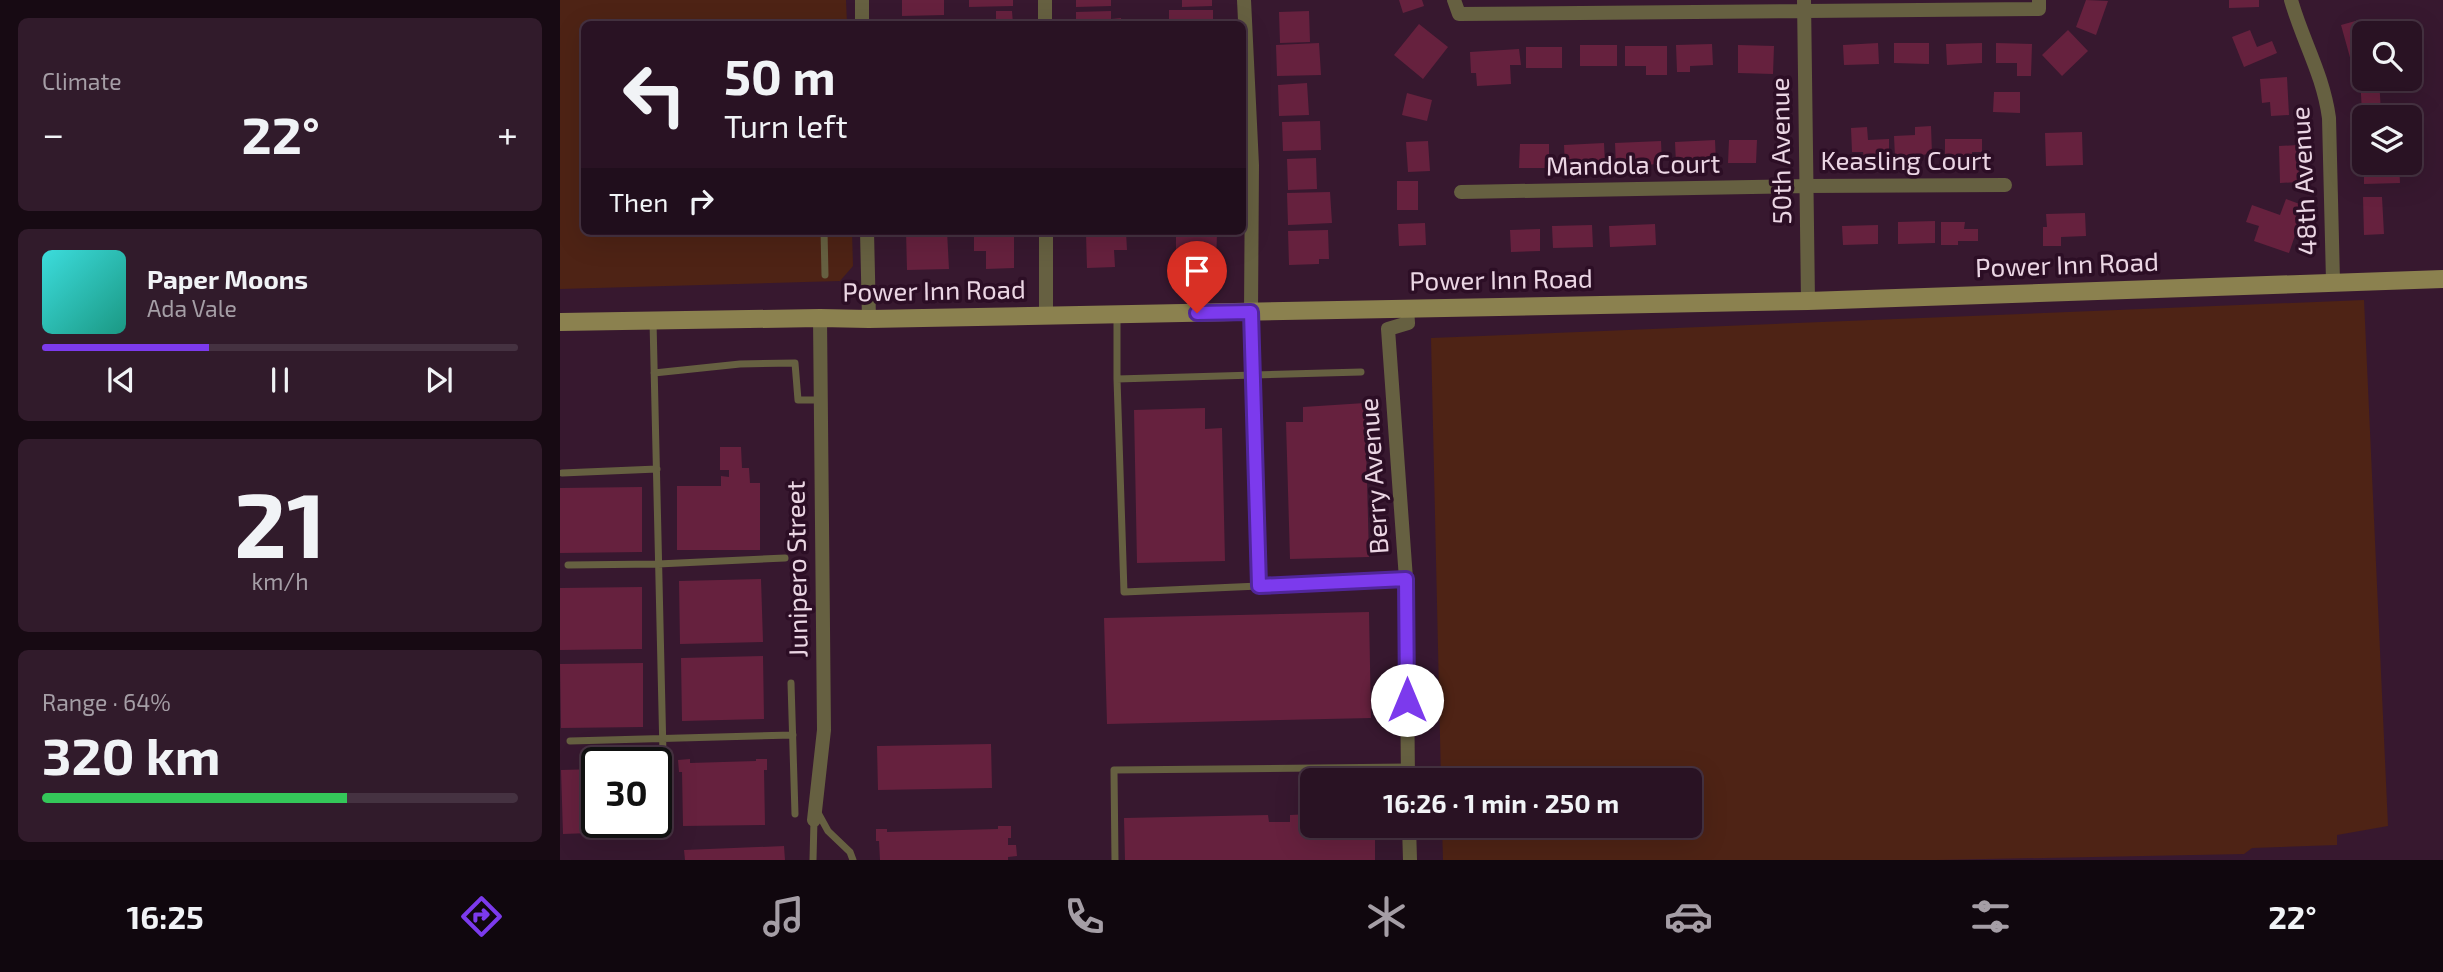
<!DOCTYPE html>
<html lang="en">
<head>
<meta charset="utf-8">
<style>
  body { margin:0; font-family:"Exo 2",sans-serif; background:#311b2b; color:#f1f3f6; height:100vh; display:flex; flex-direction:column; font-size:26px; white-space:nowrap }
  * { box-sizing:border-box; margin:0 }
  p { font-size:23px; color:#a59ea6 }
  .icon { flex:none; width:38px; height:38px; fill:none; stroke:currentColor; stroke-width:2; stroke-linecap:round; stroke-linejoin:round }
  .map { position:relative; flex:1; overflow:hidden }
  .side { display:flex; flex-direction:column; gap:18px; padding:18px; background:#170a13; width:560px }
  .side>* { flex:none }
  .banner { position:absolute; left:21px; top:21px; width:665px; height:214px; border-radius:10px; box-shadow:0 7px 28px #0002,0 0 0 2px #453241; background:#291223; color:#f1f3f6; overflow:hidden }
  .controls { position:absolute; left:1792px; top:21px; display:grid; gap:14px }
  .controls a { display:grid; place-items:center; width:70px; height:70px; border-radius:10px; background:#291223; box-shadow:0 7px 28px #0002,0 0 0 2px #453241; font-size:35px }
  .speed { position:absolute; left:21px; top:747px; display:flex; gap:14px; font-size:35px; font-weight:700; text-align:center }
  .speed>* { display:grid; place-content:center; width:91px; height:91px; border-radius:50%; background:#291223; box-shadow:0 7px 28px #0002,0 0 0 2px #453241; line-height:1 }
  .speed .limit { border:4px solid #111; border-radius:10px; background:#fff; color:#111 }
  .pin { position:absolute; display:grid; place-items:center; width:60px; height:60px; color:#fff; margin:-72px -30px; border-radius:50% 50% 50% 0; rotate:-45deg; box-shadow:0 0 7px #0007 }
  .pin .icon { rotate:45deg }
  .me { position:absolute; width:77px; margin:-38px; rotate:0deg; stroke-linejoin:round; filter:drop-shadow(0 0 5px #0008) }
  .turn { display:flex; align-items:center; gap:24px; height:147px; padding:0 28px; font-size:32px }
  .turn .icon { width:91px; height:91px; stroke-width:2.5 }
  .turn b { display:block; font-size:49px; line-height:60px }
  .then { display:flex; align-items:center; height:66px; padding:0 28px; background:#0003; gap:14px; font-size:26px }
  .big { font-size:52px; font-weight:700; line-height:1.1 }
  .side .card { flex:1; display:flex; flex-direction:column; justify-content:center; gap:10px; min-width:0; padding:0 24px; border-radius:10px; background:#311b2b }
  .side .dial { align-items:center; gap:0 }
  .dial b { font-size:91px; line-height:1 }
  .song { display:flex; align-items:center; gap:21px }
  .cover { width:84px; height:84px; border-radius:10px; background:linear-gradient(135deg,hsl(180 70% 55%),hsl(170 70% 35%)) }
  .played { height:7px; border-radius:4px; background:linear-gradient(90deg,#7c3aed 35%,#453241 35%) }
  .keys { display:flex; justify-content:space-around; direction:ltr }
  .heat { display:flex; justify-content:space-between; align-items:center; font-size:38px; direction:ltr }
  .charge { height:10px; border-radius:5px; background:linear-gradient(90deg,#34c759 64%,#453241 0) }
  .trip { position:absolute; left:740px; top:768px; width:402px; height:70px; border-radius:10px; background:#291223; box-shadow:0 7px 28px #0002,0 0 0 2px #453241; font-weight:700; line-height:70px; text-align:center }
  .menu { display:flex; height:112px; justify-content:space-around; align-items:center; background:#10070e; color:#a59ea6 }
  .menu .icon { width:49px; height:49px }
  .menu .selected { color:#7c3aed }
  .menu b { font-size:32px; color:#f1f3f6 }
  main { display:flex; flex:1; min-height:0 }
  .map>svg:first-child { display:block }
  .green { fill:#4e2315 }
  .building { fill:#66213e }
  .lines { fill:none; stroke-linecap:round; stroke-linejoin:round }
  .lane { stroke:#666041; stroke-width:7 }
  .street { stroke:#666041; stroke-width:14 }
  .secondary { stroke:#8b814f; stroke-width:18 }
  .route-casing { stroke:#51269a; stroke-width:18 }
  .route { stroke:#7c3aed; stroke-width:12 }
  .labels { text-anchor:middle; stroke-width:7; stroke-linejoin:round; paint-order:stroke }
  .street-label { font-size:26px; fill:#ebd6e4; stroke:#2c0e25 }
</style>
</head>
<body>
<main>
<section class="side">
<div class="card"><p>Climate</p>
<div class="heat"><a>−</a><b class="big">22°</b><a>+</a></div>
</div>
<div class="card">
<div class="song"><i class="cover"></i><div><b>Paper Moons</b><p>Ada Vale</p></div></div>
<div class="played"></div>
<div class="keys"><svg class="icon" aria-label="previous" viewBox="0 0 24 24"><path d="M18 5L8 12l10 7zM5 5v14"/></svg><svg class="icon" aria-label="pause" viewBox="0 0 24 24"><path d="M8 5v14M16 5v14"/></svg><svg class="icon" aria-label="next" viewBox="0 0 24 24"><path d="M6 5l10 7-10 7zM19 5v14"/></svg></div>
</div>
<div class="card dial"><b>21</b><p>km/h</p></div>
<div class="card"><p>Range · 64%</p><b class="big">320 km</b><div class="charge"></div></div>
</section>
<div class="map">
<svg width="1883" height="860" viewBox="0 0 1883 860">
  <rect width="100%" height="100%" fill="#37182f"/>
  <path class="green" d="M0,0H286L287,24H24V231H292L293,266L280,281L0,289Z
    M1804,300L1828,826L1777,835V845L1692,848L1684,854L1377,860H883L882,826H1130V780H881L871,338Z"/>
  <path class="building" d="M342,0H384V15L342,16Z
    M409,0H453V6L409,7Z
    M516,0H551V6L516,7Z
    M622,0H652V6L622,7Z
    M839,0H862L864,6L843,13Z
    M1526,0L1548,1L1536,35L1516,27Z
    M1669,0H1699V7L1669,8Z
    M609,10H653V24H602V19H609Z
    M436,11H452L453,24H412L411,20L436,19Z
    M551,11V19L561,18V24H516V12Z
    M749,11L750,42L720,43L719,12Z
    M1799,20L1804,38V57L1791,61L1781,25Z
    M859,24L888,47L863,79L834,55Z
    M1508,30L1528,51L1502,76L1482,55Z
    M1690,30L1697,47L1712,41L1717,53L1684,67L1672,37Z
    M759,43L761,75L717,76L716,45Z
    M1318,43L1319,64L1284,65L1283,45Z
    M1334,43H1369V64L1334,63Z
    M1422,43V63L1387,65L1386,44Z
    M1436,43L1472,44L1471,76H1457V63H1436Z
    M1152,44L1153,65L1130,66V72H1117L1116,45Z
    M1020,45H1057V66H1020Z
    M1178,45L1214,46L1213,74L1178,73Z
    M1065,46H1107V75H1086V66H1065Z
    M966,47H1002V68H966Z
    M959,49L961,65H950L951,84L917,86L916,73H911L910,52Z
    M1800,76H1804V79H1819L1821,112L1802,113Z
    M1727,77L1729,115L1711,116L1710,102L1702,103L1700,79Z
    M747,83L749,115L719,116L718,85Z
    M1434,92H1460V113L1433,112Z
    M847,93L872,100L867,121L842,115Z
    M760,121L761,150L723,151L722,122Z
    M1371,126L1372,154L1335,157L1334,136L1355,135V127Z
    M1307,127L1308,140L1329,139V156L1304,157L1303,152H1292L1291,128Z
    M1522,132L1523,165L1486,166L1485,133Z
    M1385,139H1422V152H1412V158H1385Z
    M1155,140L1156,163L1116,164L1115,142Z
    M1169,140H1197L1196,163H1168Z
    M868,141L870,171L848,172L846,142Z
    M1101,141L1102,164L1056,166L1055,143Z
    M1044,143L1045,165L1005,167L1004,145Z
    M960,144H989V168H959Z
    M1738,145L1739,182L1720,183L1719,146Z
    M756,158L757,189L728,190L727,159Z
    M1820,163H1839L1840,183L1804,184V172L1820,171Z
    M837,181H858V210H837Z
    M770,192L772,223L728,225L727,193Z
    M1803,197H1822L1824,234L1804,235Z
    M1726,199L1745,206L1729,253L1694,241L1699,226L1686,222L1692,205L1720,215Z
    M1525,213L1526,236L1501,237V246H1483V227H1487L1486,214Z
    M1375,221V243L1338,244V222Z
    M1381,222H1405L1404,229H1418V241H1398V245H1381Z
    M865,223L866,245L839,246L838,224Z
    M1095,224L1096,245L1050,247L1049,226Z
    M1032,225L1033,247L993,248L992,226Z
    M1318,225V244L1283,245L1282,226Z
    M980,229V251L951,252L950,230Z
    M768,230L769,259H759V264L729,265L728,231Z
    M346,231H387L389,269L347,270Z
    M566,232L567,250H554L555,267L527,268L526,234Z
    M616,232L657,233L656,267H628V263H616Z
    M414,234H454V268L426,269V251H414Z
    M805,403L809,557L730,559L726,422H743V407Z
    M645,408V429L662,428L665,561L577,563L574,410Z
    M160,447H181L182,468H189L190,483H200V550H117V486H161V476L169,477V470H160Z
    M82,487V552L0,553V488Z
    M201,579L203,642L120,644L119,581Z
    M82,587V649L0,650V588Z
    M809,612L811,718L547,724L544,618Z
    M203,656L204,719L122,721L121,658Z
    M83,663V727L1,728L0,664Z
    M431,744L432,788L318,790L317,746Z
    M130,759V763L196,761V759H207V770H204L205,825L123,826L122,772H119L118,760Z
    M37,769V822H86V831L3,834L1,770Z
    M752,814V826H815V860H565L564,818L708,815L709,822H730V815Z
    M438,826H451V838H448V845H456L457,856L448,857V860H320L319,841H316V829H327V832L438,829Z
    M224,846L225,860H125L124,850Z"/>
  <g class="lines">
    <path class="lane" d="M264,231L265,275
      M691,314L699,586L846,579
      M557,315V379L801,372
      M93,321L104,797
      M94,373L180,364L235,363L238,400H260
      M557,379L564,592L699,586
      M2,473L97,469
      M8,565L98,564L225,558
      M231,683L235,814
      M10,741L233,735
      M257,811L268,831L290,852L293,860
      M253,860L254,820
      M555,860L554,770L847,767"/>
    <path class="street" d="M302,0V24
      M485,0V24
      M684,0L692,165L691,312
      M894,0L899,14L1479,9V0
      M1244,0L1248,301
      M1731,0C1743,42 1763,74 1769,118L1773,281
      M901,192L1246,186L1445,185
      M307,231L309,319
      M486,231V316
      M847,308L848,323L828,329L846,579L848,780
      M254,820L264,730L260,318
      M849,826L850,860"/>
    <path class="secondary" d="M0,322L260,318L309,319L1248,301L1883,279"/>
  </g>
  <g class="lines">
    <defs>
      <path id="route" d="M637,313L691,312L699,586L846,579L847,700"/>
    </defs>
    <use href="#route" class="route-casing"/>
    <use href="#route" class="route"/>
  </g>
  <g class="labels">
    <g class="street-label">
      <text transform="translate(1221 151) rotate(-91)" y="9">50th Avenue</text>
      <text x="1346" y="170">Keasling Court</text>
      <text transform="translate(1073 165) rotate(-1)" y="9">Mandola Court</text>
      <text transform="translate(1744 181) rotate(-93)" y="9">48th Avenue</text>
      <text transform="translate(1507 265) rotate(-2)" y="9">Power Inn Road</text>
      <text transform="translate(941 280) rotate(-1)" y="9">Power Inn Road</text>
      <text transform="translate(374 291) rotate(-1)" y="9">Power Inn Road</text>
      <text transform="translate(814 476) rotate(-94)" y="9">Berry Avenue</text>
      <text transform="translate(237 569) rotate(-91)" y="9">Junipero Street</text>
    </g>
  </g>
</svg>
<div class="controls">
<a><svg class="icon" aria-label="search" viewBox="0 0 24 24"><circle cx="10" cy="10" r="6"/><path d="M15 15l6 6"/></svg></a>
<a><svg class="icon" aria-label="layers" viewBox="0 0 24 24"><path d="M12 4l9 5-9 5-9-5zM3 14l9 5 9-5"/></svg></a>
</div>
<div class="speed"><div class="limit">30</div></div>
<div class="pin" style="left:637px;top:313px;background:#d93025"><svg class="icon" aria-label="arrive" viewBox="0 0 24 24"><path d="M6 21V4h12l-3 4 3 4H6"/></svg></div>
<svg class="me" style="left:847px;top:700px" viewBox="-20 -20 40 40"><circle r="19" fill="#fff"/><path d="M0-13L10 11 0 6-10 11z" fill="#7c3aed"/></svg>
<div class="trip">16:26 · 1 min · 250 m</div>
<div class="banner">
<div class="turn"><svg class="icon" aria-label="left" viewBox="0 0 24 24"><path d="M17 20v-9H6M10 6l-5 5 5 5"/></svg><div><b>50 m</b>Turn left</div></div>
<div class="then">Then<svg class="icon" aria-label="right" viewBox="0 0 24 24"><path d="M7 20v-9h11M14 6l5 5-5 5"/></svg></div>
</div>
</div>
</main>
<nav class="menu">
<b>16:25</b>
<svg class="icon selected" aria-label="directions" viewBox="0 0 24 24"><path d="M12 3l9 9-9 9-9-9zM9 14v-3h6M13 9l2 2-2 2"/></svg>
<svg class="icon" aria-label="music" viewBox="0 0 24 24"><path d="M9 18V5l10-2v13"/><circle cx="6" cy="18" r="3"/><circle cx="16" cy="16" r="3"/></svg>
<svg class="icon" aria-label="phone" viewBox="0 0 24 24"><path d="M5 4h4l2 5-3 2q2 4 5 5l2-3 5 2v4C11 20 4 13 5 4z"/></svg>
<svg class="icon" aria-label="climate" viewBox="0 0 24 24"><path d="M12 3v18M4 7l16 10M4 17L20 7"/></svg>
<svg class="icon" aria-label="car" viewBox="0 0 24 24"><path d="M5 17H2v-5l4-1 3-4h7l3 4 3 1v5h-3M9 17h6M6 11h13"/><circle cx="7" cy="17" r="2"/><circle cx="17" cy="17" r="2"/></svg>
<svg class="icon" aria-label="filters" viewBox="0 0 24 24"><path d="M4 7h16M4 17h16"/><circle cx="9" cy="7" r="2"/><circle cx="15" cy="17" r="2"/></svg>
<b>22°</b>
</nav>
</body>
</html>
